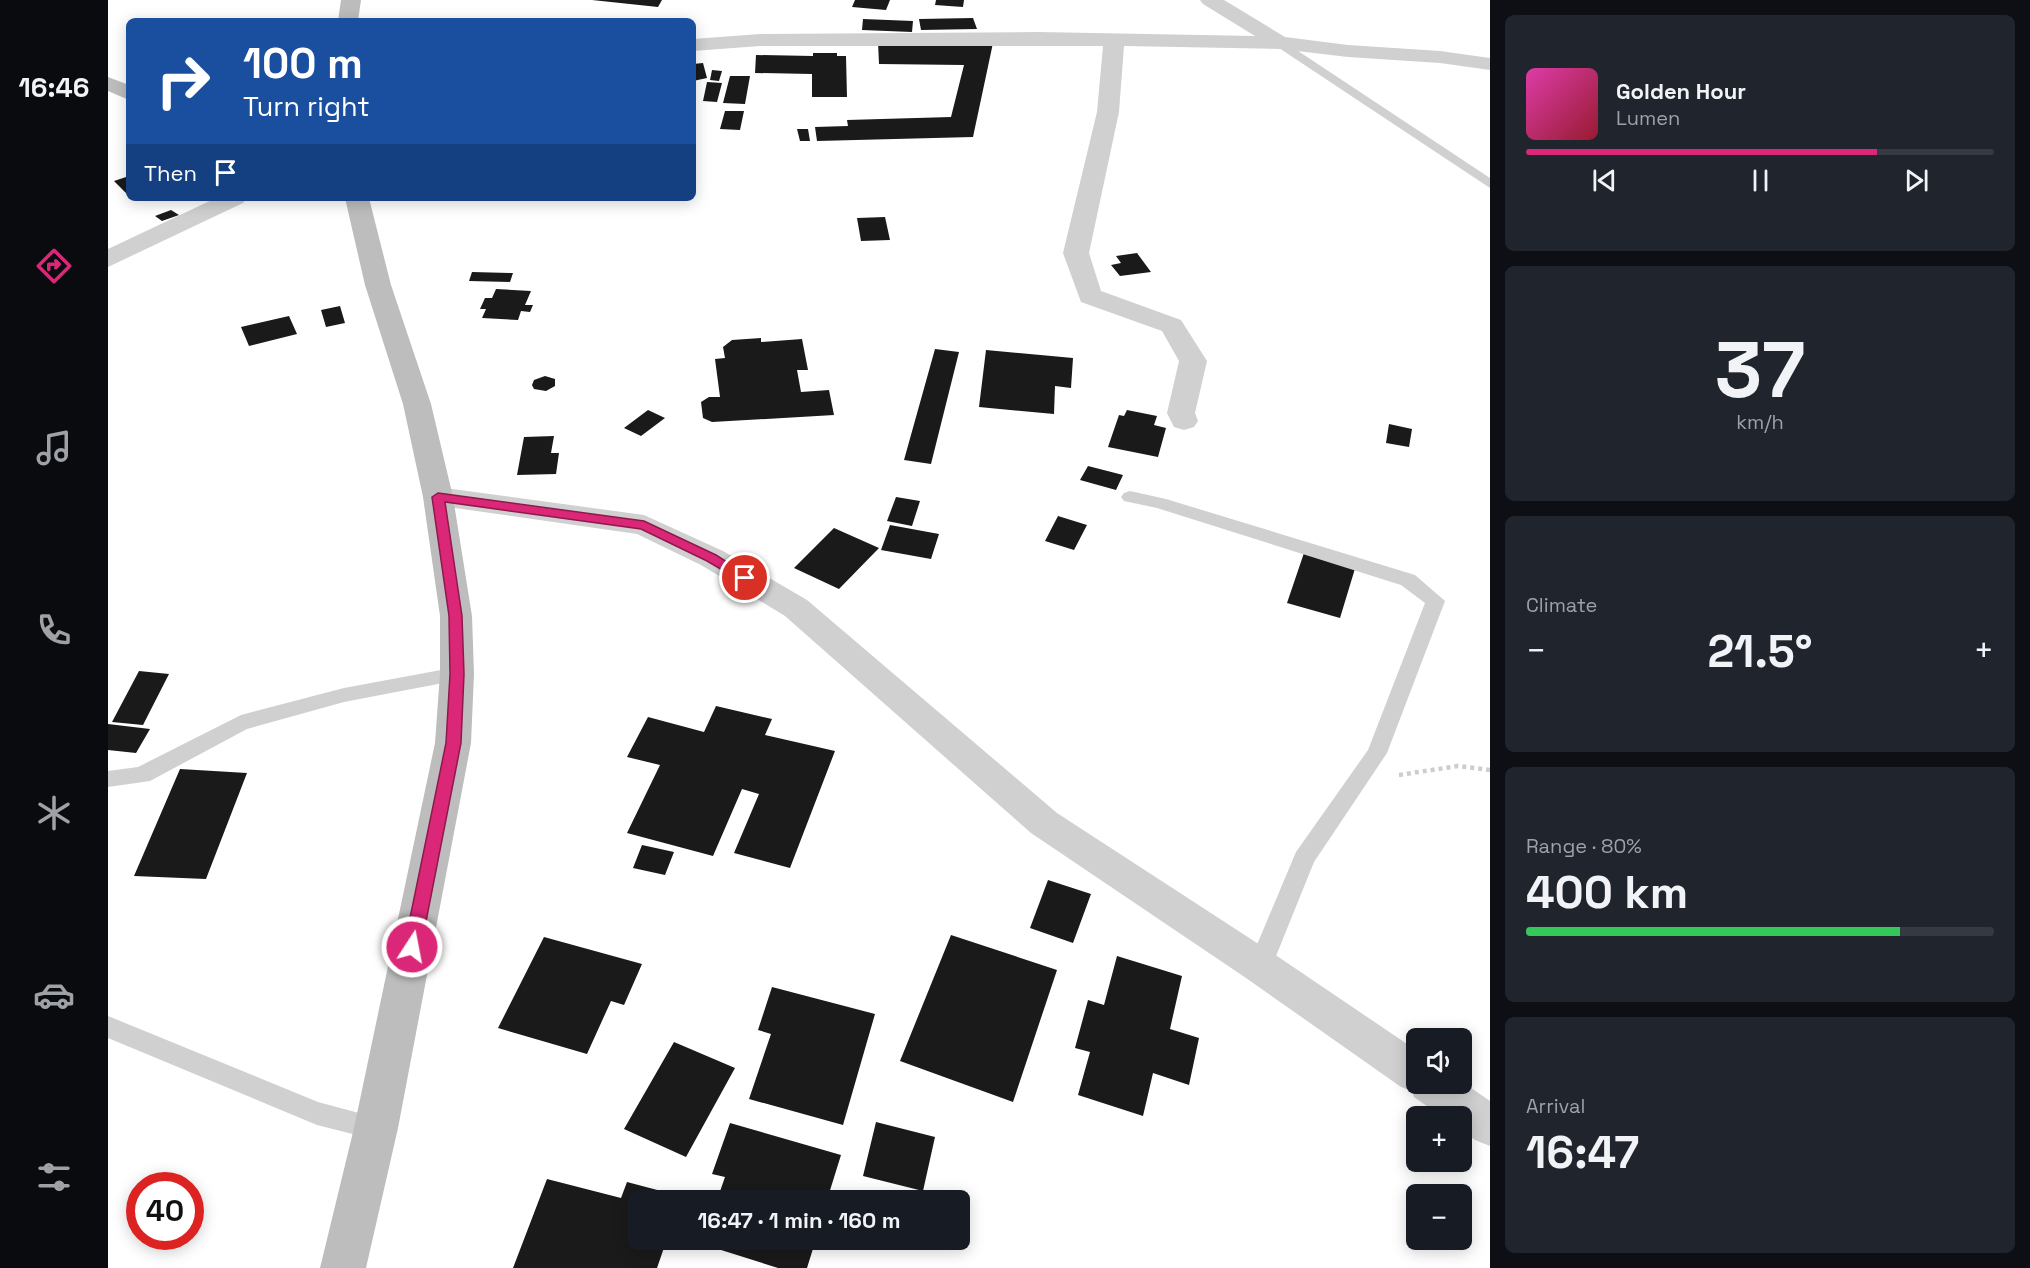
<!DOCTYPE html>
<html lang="en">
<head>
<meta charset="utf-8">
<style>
  body { margin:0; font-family:"Space Grotesk",sans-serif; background:#20242c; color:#f1f3f6; height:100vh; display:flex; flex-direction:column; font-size:22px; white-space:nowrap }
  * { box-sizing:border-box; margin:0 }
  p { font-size:20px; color:#9ea1a6 }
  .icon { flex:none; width:33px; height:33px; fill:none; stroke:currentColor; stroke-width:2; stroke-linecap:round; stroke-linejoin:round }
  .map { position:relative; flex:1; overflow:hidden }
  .panel { display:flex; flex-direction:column; gap:15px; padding:15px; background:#0d0f14; width:540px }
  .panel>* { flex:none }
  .guide { position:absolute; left:18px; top:18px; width:570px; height:183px; border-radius:9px; box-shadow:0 3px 15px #0003; background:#1a4fa0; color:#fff; overflow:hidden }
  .buttons { position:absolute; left:1298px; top:1028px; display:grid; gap:12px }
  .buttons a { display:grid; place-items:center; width:66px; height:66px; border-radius:9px; background:#171b24; box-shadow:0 3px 15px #0003; font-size:30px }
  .speed { position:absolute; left:18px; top:1172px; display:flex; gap:12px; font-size:30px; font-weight:700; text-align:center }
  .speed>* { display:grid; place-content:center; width:78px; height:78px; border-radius:50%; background:#171b24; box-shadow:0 3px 15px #0003; line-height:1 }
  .speed .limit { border:9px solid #d22; background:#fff; color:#111 }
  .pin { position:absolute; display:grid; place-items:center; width:51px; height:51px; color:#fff; margin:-26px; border:3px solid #fff; border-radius:50%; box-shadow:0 2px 6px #0007 }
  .me { position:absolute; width:66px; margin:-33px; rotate:11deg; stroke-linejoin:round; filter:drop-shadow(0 0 4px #0008) }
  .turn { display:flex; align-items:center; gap:21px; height:126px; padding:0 18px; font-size:27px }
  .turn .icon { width:78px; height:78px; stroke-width:2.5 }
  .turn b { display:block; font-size:42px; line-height:51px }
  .then { display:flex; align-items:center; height:57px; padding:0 18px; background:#0003; gap:12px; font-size:22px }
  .big { font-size:45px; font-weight:600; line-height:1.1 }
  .panel .tile { flex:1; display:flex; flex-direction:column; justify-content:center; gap:9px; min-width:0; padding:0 21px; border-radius:9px; background:#20242c }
  .panel .dial { align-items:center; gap:0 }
  .dial b { font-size:78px; line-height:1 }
  .song { display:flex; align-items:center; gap:18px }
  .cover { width:72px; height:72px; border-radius:9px; background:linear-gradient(135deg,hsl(320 70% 55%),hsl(350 70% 35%)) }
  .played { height:6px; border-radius:3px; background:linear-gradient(90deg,#db2777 75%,#363941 75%) }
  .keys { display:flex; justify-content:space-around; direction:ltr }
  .heat { display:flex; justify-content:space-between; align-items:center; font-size:33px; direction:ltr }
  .charge { height:9px; border-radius:4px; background:linear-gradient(90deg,#34c759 80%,#363941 0) }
  .trip { position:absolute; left:520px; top:1190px; width:342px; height:60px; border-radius:9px; background:#171b24; box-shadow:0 3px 15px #0003; font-weight:600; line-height:60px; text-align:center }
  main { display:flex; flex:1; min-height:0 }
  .tabs { display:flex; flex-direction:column; width:108px; justify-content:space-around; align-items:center; background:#090b0e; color:#9ea1a6 }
  .tabs .icon { width:42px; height:42px }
  .tabs .current { color:#db2777 }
  .tabs b { font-size:27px; color:#f1f3f6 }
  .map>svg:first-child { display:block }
  .building { fill:#1a1a1a }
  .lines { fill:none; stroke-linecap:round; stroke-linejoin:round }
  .path { stroke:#cdcdcd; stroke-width:4.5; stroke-dasharray:4 4; stroke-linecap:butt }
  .lane { fill:#d0d0d0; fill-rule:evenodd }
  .street { fill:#d0d0d0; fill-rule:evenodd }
  .secondary { fill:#bdbdbd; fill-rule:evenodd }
  .route { fill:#db2777; stroke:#8e194d; stroke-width:1.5 }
</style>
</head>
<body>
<main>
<nav class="tabs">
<b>16:46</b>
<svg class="icon current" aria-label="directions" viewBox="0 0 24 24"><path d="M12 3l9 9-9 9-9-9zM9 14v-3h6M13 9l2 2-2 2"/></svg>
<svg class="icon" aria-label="music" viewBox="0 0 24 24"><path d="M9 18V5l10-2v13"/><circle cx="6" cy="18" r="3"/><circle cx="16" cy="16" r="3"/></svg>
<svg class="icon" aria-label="phone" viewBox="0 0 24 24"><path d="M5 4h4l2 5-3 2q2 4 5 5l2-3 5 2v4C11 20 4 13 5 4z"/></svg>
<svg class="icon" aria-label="climate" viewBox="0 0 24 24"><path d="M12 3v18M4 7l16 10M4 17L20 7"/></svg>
<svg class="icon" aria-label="car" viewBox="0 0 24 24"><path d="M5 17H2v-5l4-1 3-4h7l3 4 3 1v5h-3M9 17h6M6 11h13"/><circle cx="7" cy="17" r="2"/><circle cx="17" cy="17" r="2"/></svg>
<svg class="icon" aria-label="filters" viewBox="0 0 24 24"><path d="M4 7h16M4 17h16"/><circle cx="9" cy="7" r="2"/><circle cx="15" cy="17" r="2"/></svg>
</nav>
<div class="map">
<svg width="1382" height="1268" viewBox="0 0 1382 1268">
  <rect width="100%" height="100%" fill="#fff"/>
  <path class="building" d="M484,0H554L550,7Z
    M747,0H782L778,10L744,7Z
    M828,0H856L855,7L827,5Z
    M865,18L869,29L813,30L811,19Z
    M755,19L805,21L804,32L754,30Z
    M770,42L885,43L865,137L709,141L707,127L740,126L739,120L843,117L856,65L771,64Z
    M705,53H729V56H738L739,97H704V74L647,73L648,55L705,56Z
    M595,63L599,78L585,81V64Z
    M604,70L614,71L611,81L602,80Z
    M622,76H642L637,104L615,103Z
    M599,82L614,83L609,102L595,101Z
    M617,111H636L632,130L612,129Z
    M689,129H700L702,141H692Z
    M21,176V196L6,181Z
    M63,210L71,215L54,221L47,216Z
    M777,217L782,240L753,241L749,218Z
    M1029,253L1043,272L1012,276L1003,265L1013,263L1008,256Z
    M364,272L405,273L402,282L361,281Z
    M388,289L423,291L417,305H425L422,312L413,311L410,320L374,318L378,309H372L377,298H384Z
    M232,306L237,323L218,327L213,310Z
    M181,316L189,334L141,346L133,327Z
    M653,338V342L694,339L700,370H689L693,392L721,390L726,415L604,422L595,418L593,402L601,397H612L607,359L617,358L615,347L624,340Z
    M827,349L851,352L823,464L796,460Z
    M878,350L965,358L963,388L947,386L946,414L871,407Z
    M437,376L447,379V386L438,391L426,389L424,385L426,380Z
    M540,410L557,418L533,436L516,428Z
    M1019,410L1049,416L1046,425L1058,428L1050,457L1000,447L1011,415L1016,416Z
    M1281,424L1304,429L1301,447L1278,443Z
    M446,436L443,453H451L448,474L409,475L416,437Z
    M980,466L1015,475L1008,490L972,480Z
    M788,497L812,501L804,526L779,521Z
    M950,516L979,525L966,550L937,541Z
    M782,525L831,534L823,559L773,550Z
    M726,528L771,548L731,589L686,568Z
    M1198,547L1249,562L1232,618L1179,603Z
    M31,671L61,674L35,725L4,722Z
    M608,706L664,719L657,735L727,751L682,868L626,853L651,794L634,789L605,856L519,833L552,765L519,757L540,717L596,732Z
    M0,724L42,729L28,753L0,750Z
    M72,769L139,773L98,879L26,876Z
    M534,845L566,852L557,875L525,868Z
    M940,880L983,894L965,943L922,928Z
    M843,935L949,970L905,1102L792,1061Z
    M436,937L534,964L516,1005L503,1001L479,1054L390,1028Z
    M1009,956L1074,976L1062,1029L1091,1038L1081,1085L1045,1073L1035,1116L970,1095L982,1052L967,1048L980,1000L996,1005Z
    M664,987L767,1014L735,1125L641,1099L663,1034L650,1030Z
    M566,1042L627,1068L578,1157L516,1129Z
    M768,1122L827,1137L815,1191L755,1176Z
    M622,1123L733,1155L719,1200H609L617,1177L604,1174Z
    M439,1179L513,1198L519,1182L572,1196L571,1200H531V1239H559L549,1268H405Z
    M595,1239H708L699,1268H670L594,1244Z"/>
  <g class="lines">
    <path class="path" d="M1291,775L1350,766L1382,770"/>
    <path class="lane" d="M1172,39L1382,178V188L1168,46L1166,43Z
      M1022,491L1058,499L1307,575L1337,601L1279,753L1206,862L1164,966L1160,973L1152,976L1144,973L1140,966L1188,852L1260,750L1317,603L1293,585L1049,508L1016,501L1013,497L1016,493Z
      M349,667L356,669L359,674L356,679L236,702L139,729L42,781L0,787V771L30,767L133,715L236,688Z
      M0,1016L210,1102L277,1120L281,1128L277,1136L268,1140L209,1125L0,1038Z"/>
    <path class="street" d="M1092,0H1116L1177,37L1240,45L1332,51L1382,58V70L1332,63L1240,57L1172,49L1016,46L1011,112L981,253L993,291L1073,320L1099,361L1087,413L1090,421L1086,427L1076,430L1066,427L1059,413L1071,361L1054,331L973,302L955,253L989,112L995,46H652L585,51V39L652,34L930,32L1147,36L1095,4Z
      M108,198H139L135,203L0,267V249Z
      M330,487L536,515L615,551L699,600L949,813L1166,954L1308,1050V1083H1353V1081L1382,1101V1146L1367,1140L1353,1130V1116H1333L1306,1097L1304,1091L1293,1087L1138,978L923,833L677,616L593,565L529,534L319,504L315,497L319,490Z"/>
    <path class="secondary" d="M233,0H253L250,21H230Z
      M0,77L21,85V100L0,91Z
      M237,198H261L283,285L323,404L345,497L364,616L366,674L363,743L290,1128L258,1268H212L246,1128L327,743L332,674V616L315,497L295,404L257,285Z"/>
  </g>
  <path class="route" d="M330,493L536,521L608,555L644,578L642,581H633L599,561L533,529L337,502L354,616L356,674L353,743L313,947L310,952L304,954L299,952L296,947L338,743L342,674L341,616L324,497Z"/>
</svg>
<div class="buttons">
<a><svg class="icon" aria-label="sound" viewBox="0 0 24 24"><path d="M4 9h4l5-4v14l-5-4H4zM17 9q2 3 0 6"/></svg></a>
<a>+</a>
<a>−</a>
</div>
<div class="speed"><div class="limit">40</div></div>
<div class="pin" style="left:637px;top:578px;background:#d93025"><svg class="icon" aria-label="arrive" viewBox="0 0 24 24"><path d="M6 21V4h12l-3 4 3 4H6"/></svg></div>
<svg class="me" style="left:304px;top:947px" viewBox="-20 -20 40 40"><circle r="17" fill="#db2777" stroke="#fff" stroke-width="3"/><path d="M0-11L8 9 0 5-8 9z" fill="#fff"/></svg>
<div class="trip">16:47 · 1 min · 160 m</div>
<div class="guide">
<div class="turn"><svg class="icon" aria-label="right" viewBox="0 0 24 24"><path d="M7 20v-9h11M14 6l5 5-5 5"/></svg><div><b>100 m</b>Turn right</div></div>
<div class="then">Then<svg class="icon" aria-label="arrive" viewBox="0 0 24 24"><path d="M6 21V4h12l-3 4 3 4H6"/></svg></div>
</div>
</div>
<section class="panel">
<div class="tile">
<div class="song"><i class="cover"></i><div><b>Golden Hour</b><p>Lumen</p></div></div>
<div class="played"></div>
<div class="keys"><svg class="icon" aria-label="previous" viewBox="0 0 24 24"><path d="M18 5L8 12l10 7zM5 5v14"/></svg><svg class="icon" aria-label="pause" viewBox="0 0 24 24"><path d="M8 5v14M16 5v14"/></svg><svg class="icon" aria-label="next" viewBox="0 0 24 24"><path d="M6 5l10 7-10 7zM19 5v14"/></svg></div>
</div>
<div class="tile dial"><b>37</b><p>km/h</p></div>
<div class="tile"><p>Climate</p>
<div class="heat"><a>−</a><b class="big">21.5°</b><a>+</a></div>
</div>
<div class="tile"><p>Range · 80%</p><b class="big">400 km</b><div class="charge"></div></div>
<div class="tile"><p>Arrival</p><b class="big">16:47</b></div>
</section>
</main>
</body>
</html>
